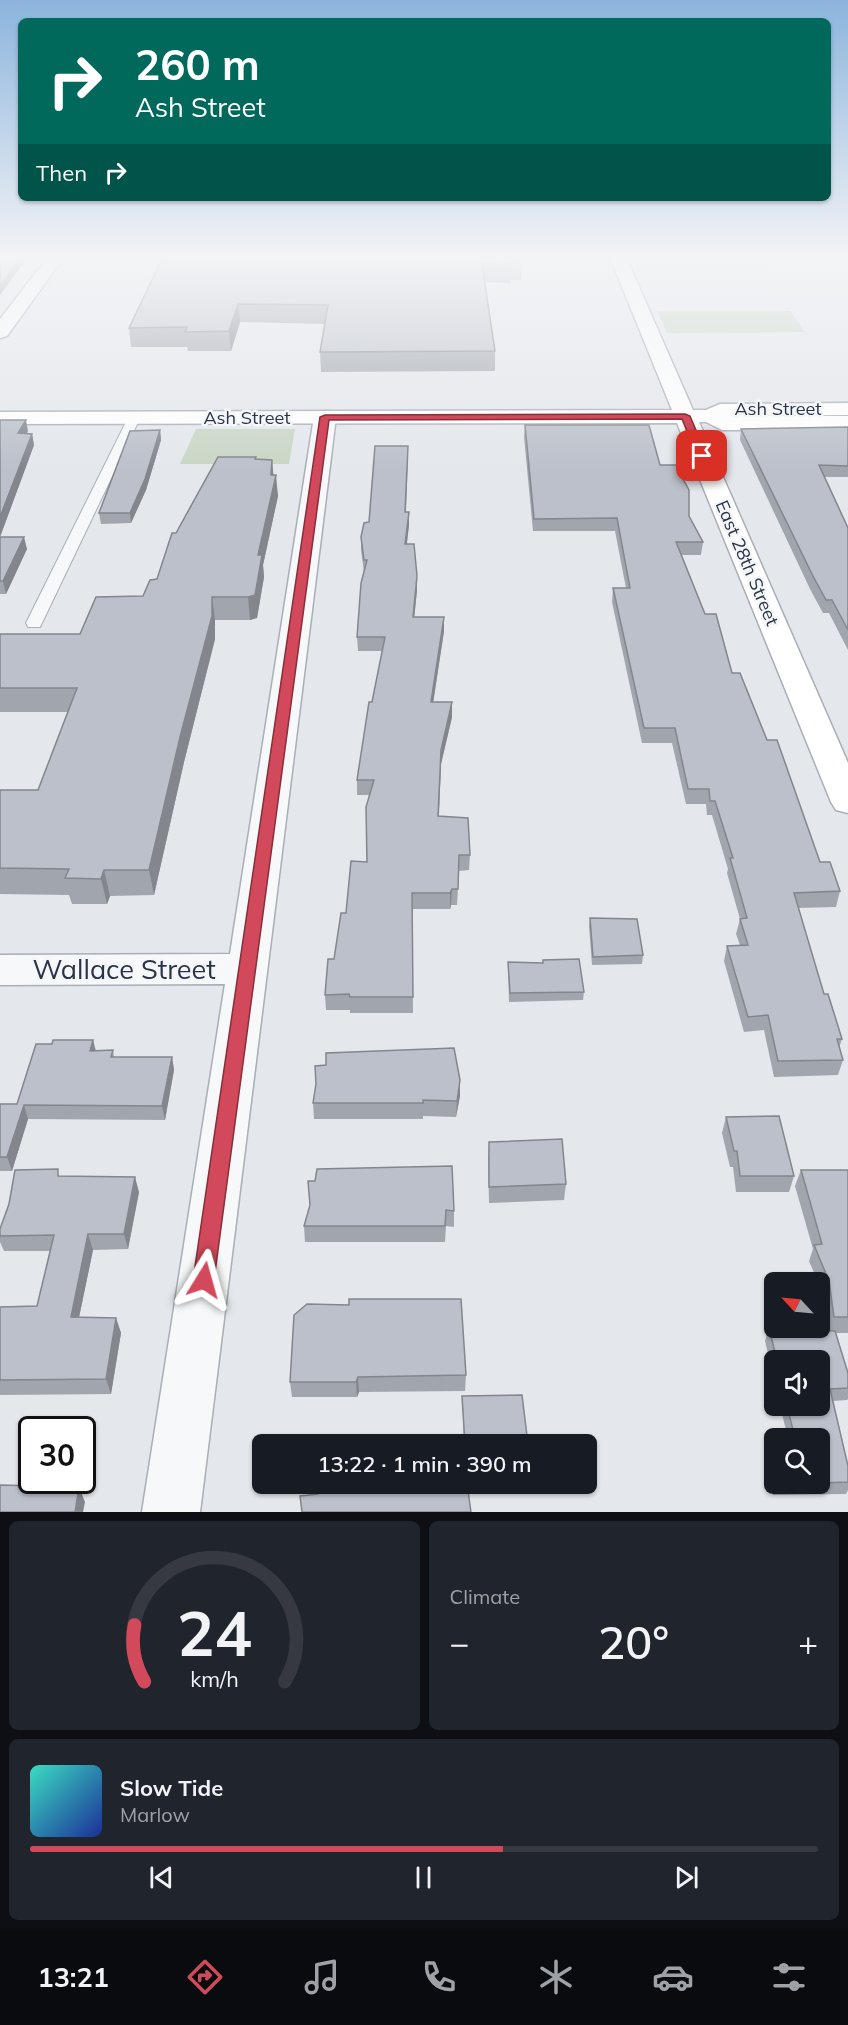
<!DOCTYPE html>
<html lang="en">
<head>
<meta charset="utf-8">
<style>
  body { margin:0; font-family:Mulish,sans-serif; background:#20242c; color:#f1f3f6; height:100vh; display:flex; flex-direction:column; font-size:22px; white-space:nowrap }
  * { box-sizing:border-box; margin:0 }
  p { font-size:20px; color:#9ea1a6 }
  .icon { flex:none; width:33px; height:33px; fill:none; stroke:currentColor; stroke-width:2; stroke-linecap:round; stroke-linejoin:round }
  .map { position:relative; height:1512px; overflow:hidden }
  .drawer { display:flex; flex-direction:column; gap:9px; padding:9px; background:#0d0f14; flex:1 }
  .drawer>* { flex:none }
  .hud { position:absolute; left:18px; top:18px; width:813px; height:183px; border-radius:9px; box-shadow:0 2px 4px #0004; background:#00695c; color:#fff; overflow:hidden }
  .needle { width:39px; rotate:296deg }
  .buttons { position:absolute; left:764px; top:1272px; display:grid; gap:12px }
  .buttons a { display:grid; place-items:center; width:66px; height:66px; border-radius:9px; background:#171b24; box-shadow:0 2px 4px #0004; font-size:30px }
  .speed { position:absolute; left:18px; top:1416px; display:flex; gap:12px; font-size:30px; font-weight:700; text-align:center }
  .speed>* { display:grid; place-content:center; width:78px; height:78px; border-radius:50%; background:#171b24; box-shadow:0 2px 4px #0004; line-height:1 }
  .speed .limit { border:3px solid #111; border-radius:9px; background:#fff; color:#111 }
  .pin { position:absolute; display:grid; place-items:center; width:51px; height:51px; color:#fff; margin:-26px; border-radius:12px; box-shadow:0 3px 9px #0006 }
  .me { position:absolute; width:66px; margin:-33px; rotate:8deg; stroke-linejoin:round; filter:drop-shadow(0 0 4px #0008) }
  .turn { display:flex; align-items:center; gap:21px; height:126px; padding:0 18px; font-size:27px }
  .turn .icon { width:78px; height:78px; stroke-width:2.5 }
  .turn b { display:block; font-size:42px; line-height:51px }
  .then { display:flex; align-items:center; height:57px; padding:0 18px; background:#0003; gap:12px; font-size:22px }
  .big { font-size:45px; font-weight:600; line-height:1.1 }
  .drawer .tile { flex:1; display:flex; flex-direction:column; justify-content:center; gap:9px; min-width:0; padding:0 21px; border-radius:9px; background:#20242c }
  .drawer .dial { align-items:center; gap:0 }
  .dial svg { height:156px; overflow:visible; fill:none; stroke:#363941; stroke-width:7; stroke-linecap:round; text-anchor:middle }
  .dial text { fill:#f1f3f6; stroke:none }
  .song { display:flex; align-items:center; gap:18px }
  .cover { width:72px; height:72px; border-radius:9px; background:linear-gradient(135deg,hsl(170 70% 55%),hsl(230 70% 35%)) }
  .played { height:6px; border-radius:3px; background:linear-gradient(90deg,#d1495b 60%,#363941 60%) }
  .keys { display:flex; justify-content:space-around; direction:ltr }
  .heat { display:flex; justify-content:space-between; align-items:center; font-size:33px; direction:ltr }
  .drawer .tiles { flex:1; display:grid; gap:9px; grid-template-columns:1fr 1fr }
  .tile:last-child { grid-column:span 2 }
  .trip { position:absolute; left:252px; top:1434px; width:345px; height:60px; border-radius:9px; background:#171b24; box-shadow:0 2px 4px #0004; font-weight:600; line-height:60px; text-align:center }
  .dock { display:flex; height:96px; justify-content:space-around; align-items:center; background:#090b0e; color:#9ea1a6 }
  .dock .icon { width:42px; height:42px }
  .dock .on { color:#d1495b }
  .dock b { font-size:27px; color:#f1f3f6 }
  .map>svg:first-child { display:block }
  .green { fill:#c9d6c5 }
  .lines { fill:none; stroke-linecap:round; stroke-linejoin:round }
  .lane-casing { stroke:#a9aeb7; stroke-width:2 }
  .street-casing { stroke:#a9aeb7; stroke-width:3 }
  .secondary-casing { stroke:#a9aeb7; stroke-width:3 }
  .primary-casing { stroke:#a3abb8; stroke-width:3 }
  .lane { fill:#f7f8fa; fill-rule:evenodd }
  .street { fill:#f7f8fa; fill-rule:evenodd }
  .secondary { fill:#fff; fill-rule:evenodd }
  .primary { fill:#fff; fill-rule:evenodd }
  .wall { fill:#a1a5ae }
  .shaded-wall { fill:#83868d }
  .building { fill:#bbc0ca; stroke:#83868d; stroke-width:1.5 }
  .route { fill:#d1495b; stroke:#882f3b; stroke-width:1.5 }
  .labels { text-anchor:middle; stroke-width:5; stroke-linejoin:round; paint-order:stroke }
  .far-street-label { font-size:18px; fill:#2b3445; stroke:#f4f6f9 }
  .near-street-label { font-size:27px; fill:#2b3445; stroke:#f4f6f9 }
</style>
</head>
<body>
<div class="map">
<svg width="848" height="1512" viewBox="0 0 848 1512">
  <rect width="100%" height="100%" fill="#e4e7ec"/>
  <path class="green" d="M632,257H752L761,269L637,270Z
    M657,311H790L805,332L667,333Z
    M196,429H295L289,464H180Z"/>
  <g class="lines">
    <defs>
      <path id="lane" d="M134,414L140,418L42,623L40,627H28L26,623L128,418Z"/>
      <path id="street" d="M325,411L333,412L336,417L200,1512H142L225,984L0,985V955L230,954L314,417L317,412Z"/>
      <path id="secondary" d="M610,257H626L693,410H706L720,404L848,403V415L726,416H848V430H722L706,422H699L848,763V813L836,810L831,802L677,423L0,424V412L672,410Z"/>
      <path id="primary" d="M48,257H64L7,336L0,338V319Z"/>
    </defs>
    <use href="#lane" class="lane-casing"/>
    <use href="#street" class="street-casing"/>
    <use href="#secondary" class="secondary-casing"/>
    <use href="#primary" class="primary-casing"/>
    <use href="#lane" class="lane"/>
    <use href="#street" class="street"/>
    <use href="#secondary" class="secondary"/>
    <use href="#primary" class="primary"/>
  </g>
  <path class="wall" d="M163,257L521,263V280H510V283L485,282L495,351V371L321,372L320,352L325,324L240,322L231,351H188L187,347H131L129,328Z
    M0,420L28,431L27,434H32L34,445L0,537L27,549L6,594H0Z
    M525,425L660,465L683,479L689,516L703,542L701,555H682L705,614L732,673L767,740L820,862L840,891L836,907L798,908L824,994L842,1039L839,1048L843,1060L838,1075L774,1077L764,1030L744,1032L724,961L727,946L740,945L736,934L740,919L727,873L728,869L712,815H707L706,804H686L672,743H642L612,602L613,588H626L615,531H533L524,437Z
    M848,427V477H824L848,528V650L829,613H823L810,589L740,440L741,429Z
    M160,430L161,440L146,490L131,523L101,524L99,513Z
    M408,458L406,512L409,525L407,544L417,590L414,617L444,631L433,702H452V717L441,764L439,816L470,855L469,870L459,871L457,905H451L450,909H412L413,1013H350V1010H326L325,995L346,913L367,862L370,795H357V780L382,651H358L357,637L364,572L361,550V537Z
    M256,459L272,460L273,475L278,496L263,565L264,577L257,618L250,620H215V639L184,762L154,895L110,896L107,904H72L69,895L0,894V790H38L68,712H0V634H80L143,596L157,579L176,533Z
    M590,918L643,955L642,964L592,965L589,926Z
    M508,962L584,992L583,1000L509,1002Z
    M93,1040L96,1051L113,1050L114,1057H172L174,1070L165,1120L28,1119L12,1171H0V1104H17L52,1044Z
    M460,1096L456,1117L423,1116V1119H314L313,1103Z
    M726,1117L794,1176L789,1192H736L733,1167H730L722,1133Z
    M489,1142L566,1184L564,1200L489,1203L488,1158Z
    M801,1170H848V1333H836L848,1373V1399L847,1400L833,1401L848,1466V1490L846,1494L773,1495L767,1453L771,1441H774V1484H819V1438H788L780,1406H819V1360H774V1379L765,1341L769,1328L827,1331L823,1297L819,1286V1282H818L809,1261L813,1249L795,1186Z
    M60,1176L139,1192L128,1249L93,1250L79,1317L116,1318L121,1333L111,1394L0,1395V1307L37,1306L50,1251H4L0,1242V1229Z
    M310,1205L454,1211V1227L446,1226L445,1242H305L304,1226Z
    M294,1315L466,1375L465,1391L359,1392L357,1397H292L290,1382Z
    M462,1396L528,1444H464Z"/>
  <path class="shaded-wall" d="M21,257H25L24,258L25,261L0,295V286Z
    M238,304L240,322L231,351L229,331Z
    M26,420L28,431L20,445L18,433Z
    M160,430L161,440L146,490L131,523L130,513Z
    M32,434L34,445L0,537V517Z
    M272,460L274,481L276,475L278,496L263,565L264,577L257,618L250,620L248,597L258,555L271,475Z
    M409,512V525L405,557V544Z
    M24,537L27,549L6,594L3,581Z
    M417,576V590L413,631V617Z
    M212,597L215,620V639L184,762L154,895L149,870Z
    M444,617V631L431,717V702Z
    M452,702V717L441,764L438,831L441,750Z
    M104,870L110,896L107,904L101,879Z
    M452,889L451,905L450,909V893Z
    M93,1040L96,1053L90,1051Z
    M172,1057L174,1070L165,1120L162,1106Z
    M460,1080V1096L456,1117L457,1101Z
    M24,1105L28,1119L12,1171L7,1157Z
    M135,1177L139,1192L128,1249L124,1234Z
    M88,1234L93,1250L76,1332L71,1317Z
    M116,1318L121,1333L111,1394L106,1379Z
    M358,1377L359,1392L357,1397L356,1382Z
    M79,1487L85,1502L83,1512H75Z"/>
  <path class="building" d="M0,257H21L0,286Z
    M163,257H520L521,263H510V265L482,264L495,351L320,352L328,305L238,304L229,331L185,332L187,327L129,328Z
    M0,420H26L18,433L32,434L0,517Z
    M525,425H649L660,465H682L683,479L689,490V516L703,542H676L705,614H716L732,673H740L767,740H777L820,862H830L840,891L794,893L824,994H828L842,1039H837L843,1060L778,1061L768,1015L748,1017L727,946L748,945L740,919L747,918L730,858H733L715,801H710L709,789H688L675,728H644L613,588H630L617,518L534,519Z
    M848,427V466L819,465L848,528V630L832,600H826L813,576L741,429Z
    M160,430L145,479L130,513H99L130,431Z
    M375,446H408L405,512H409L405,544H414L417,576L413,617H444L431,702H452L441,750L438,816L468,818L470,855H459L458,889H452L450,893H412L413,997H350L349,994L325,995L328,959H334L341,913H346L351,861L367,862L366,807L374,780H357L369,702H372L385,637H357L361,583L367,560H364L361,537L364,523L369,522Z
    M218,457H256L255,459L272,460L271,475H276L258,555H262L255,595L248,597H212V616L180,737L149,870H104L101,879L65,878L69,869L0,868V790H38L77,688H0V634H80L96,597L143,596L150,580L157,579L172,533H176Z
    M0,537H24L3,581H0Z
    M590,918L637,919L643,955L593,957Z
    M579,959L584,992L510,993L508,962L543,963V960Z
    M53,1040H93L90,1051L113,1050L111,1057H172L162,1106L24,1105L7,1157H0V1104H17L36,1044H52Z
    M454,1048L460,1080L457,1101L423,1100V1103H313L316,1084L315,1066L326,1065V1053Z
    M779,1116L794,1176H740L737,1151H734L726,1117Z
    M562,1139L566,1184L489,1187V1142Z
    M452,1166L454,1211L446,1210L445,1226H304L310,1205L308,1181H315L317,1169Z
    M58,1169V1176L135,1177L124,1234H88L71,1317L116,1318L106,1379L0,1380V1307L37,1306L54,1235L0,1236V1229L9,1204L15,1170Z
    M801,1170H848V1317H834L829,1281L814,1245L822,1244Z
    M349,1299H461L466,1375L358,1377L356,1382H290L294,1315L307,1304L349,1305Z
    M769,1328L835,1331L848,1373V1388L830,1389L848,1466V1482L819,1483V1438H795L787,1406H819V1360H777Z
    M522,1395L528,1444H465L462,1396Z
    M771,1441H774V1459Z
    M319,1484H467L471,1512H302L300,1496L318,1494Z
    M0,1485L79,1487L75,1512H0Z"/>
  <linearGradient id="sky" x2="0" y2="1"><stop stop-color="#8bb4dd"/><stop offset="0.55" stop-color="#f3f4f6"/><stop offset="1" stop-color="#f3f4f6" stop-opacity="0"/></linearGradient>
  <rect width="848" height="469" fill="url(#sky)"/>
  <path class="route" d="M685,414L690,416L707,456L705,458L697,456L682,419L329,420L214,1280L211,1287L204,1290L196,1287L193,1280L320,417L325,415Z"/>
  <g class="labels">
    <g class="far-street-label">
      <text x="778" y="415">Ash Street</text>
      <text x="247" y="424">Ash Street</text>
      <text transform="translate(747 563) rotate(67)" y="6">East 28th Street</text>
    </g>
    <g class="near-street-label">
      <text x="124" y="979">Wallace Street</text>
    </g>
  </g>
</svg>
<div class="buttons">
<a><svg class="needle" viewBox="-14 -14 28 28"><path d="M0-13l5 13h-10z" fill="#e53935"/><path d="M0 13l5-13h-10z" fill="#9ea1a6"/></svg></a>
<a><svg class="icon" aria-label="sound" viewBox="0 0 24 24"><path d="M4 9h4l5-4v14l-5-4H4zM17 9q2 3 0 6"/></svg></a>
<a><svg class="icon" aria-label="search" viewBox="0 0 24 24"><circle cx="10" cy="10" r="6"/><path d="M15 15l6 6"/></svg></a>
</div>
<div class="speed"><div class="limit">30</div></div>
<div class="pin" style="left:702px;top:456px;background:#d93025"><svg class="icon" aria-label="arrive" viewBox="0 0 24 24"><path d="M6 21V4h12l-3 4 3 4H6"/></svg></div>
<svg class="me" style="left:204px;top:1280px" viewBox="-20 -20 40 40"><path d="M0-17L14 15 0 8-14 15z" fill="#d1495b" stroke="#fff" stroke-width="4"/></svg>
<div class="trip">13:22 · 1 min · 390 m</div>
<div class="hud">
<div class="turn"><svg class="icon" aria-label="right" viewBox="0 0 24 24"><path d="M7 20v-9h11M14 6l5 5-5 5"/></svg><div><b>260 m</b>Ash Street</div></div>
<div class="then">Then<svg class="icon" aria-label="right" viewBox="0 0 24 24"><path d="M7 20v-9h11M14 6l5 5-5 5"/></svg></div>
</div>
</div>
<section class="drawer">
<div class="tiles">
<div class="tile dial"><svg viewBox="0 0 100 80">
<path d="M14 69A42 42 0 1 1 86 69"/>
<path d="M14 69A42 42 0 0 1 9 40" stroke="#d1495b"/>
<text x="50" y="56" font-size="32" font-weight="700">24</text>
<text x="50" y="72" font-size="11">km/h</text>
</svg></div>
<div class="tile"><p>Climate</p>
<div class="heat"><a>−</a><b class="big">20°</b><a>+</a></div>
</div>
<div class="tile">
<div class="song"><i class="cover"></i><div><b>Slow Tide</b><p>Marlow</p></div></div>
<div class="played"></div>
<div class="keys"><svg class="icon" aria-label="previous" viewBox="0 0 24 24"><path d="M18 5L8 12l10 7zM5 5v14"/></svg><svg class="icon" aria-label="pause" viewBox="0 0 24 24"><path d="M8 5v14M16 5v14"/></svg><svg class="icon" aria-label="next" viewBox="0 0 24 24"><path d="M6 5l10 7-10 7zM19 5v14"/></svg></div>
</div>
</div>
</section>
<nav class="dock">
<b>13:21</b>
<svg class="icon on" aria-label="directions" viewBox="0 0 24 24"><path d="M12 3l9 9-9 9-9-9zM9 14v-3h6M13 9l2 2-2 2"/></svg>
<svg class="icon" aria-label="music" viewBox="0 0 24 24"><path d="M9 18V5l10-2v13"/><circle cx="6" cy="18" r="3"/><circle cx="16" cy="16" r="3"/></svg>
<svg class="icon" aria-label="phone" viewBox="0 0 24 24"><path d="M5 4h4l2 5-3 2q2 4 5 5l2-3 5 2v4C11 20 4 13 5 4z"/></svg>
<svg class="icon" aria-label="climate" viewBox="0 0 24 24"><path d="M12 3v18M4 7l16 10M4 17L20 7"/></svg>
<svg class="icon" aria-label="car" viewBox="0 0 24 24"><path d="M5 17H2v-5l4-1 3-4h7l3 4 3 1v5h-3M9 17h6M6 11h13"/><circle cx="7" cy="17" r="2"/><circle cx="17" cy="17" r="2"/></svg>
<svg class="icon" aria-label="filters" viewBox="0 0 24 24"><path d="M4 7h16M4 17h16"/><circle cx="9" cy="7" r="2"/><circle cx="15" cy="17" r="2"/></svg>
</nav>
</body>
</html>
